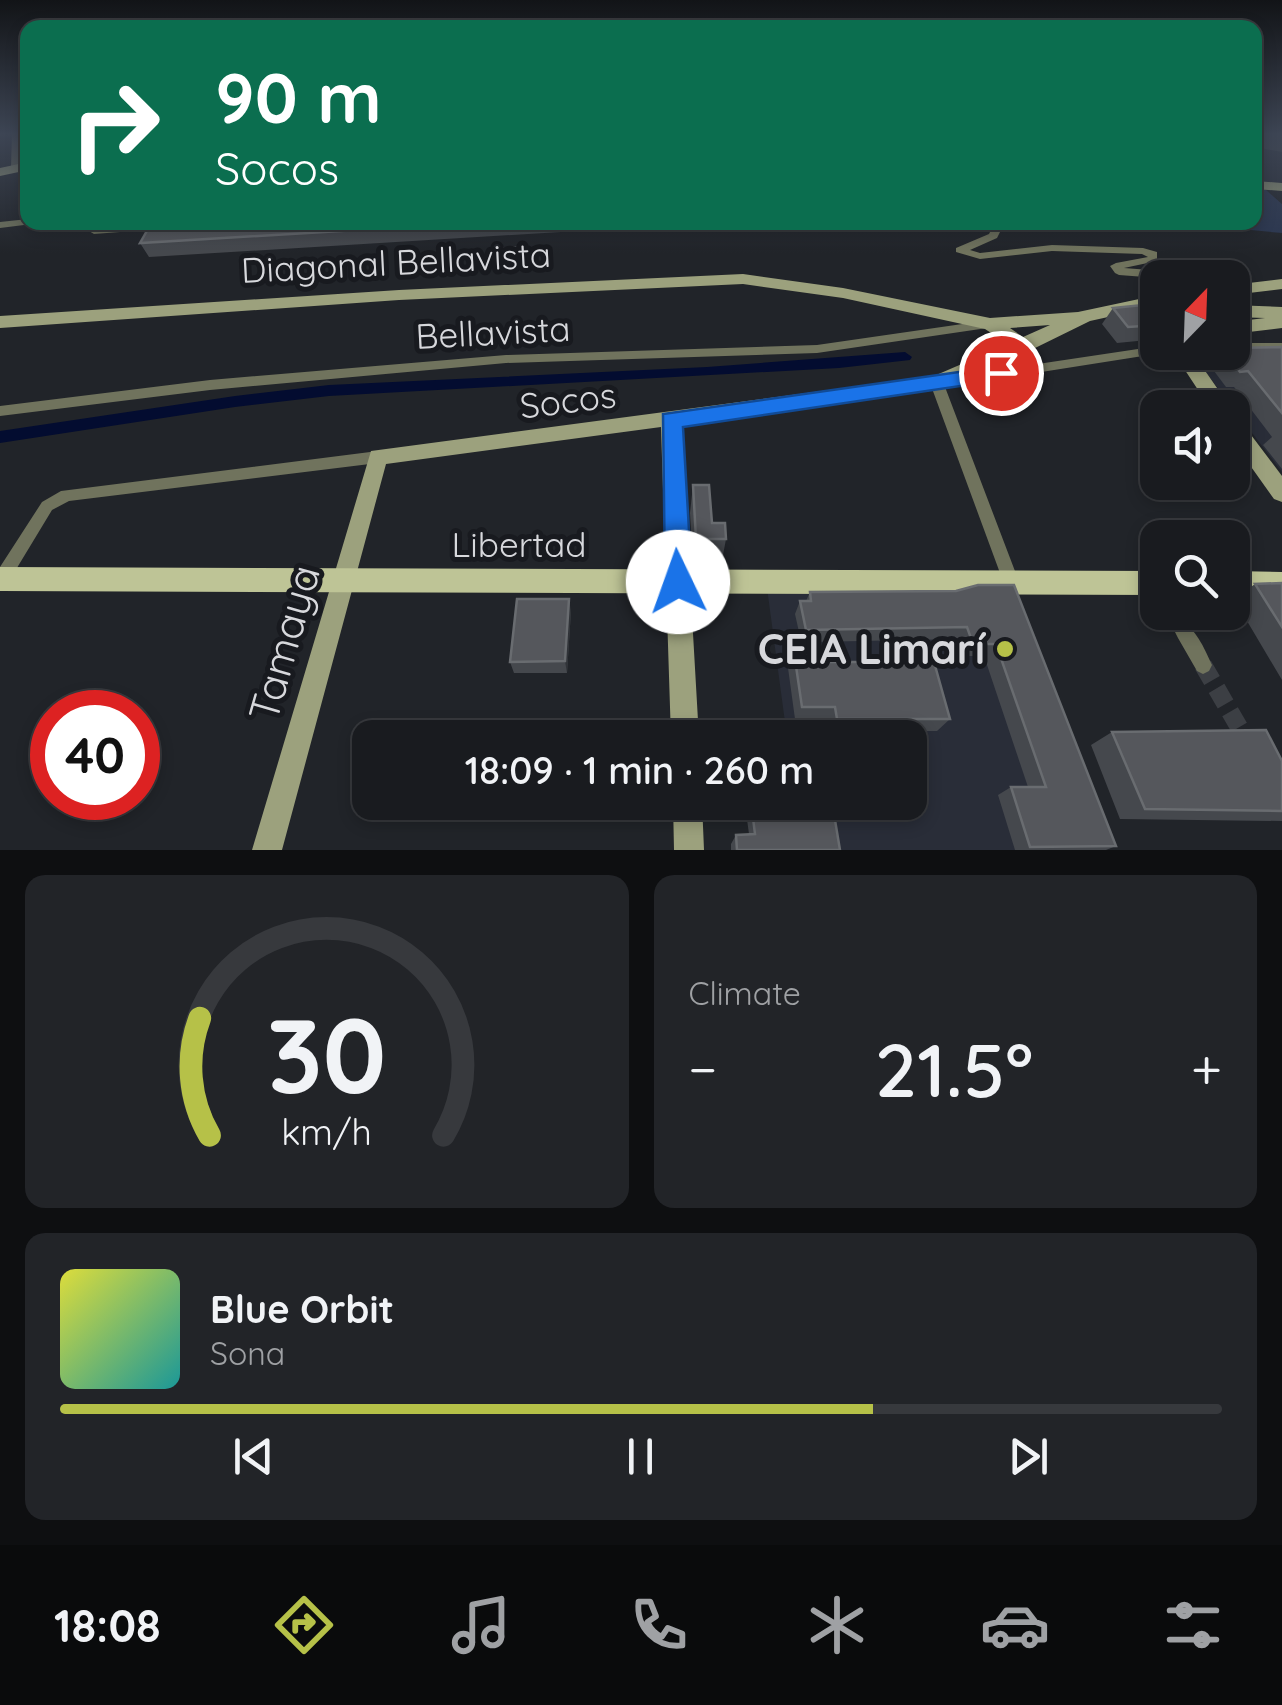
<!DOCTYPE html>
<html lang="en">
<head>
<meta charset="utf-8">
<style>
  body { margin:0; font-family:Quicksand,sans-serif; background:#222428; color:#f1f3f6; height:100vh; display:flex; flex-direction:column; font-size:38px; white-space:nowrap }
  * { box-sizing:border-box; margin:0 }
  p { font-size:32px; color:#9fa1a4 }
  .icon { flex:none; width:55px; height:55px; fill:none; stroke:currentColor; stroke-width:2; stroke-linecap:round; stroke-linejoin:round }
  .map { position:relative; height:850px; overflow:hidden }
  .sheet { display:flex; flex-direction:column; gap:25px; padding:25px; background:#0e0f11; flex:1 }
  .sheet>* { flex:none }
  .hud { position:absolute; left:20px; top:20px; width:1242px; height:210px; border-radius:20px; box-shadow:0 5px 15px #0003,0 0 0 2px #37393d; background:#0b6e4f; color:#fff; overflow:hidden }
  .needle { width:65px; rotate:23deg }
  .buttons { position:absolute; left:1140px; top:260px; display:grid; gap:20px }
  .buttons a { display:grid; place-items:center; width:110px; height:110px; border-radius:20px; background:#191b1f; box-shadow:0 5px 15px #0003,0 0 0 2px #37393d; font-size:50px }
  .speed { position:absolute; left:30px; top:690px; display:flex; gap:20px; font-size:50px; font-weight:700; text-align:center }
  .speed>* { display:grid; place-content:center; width:130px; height:130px; border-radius:50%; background:#191b1f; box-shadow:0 5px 15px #0003,0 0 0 2px #37393d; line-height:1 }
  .speed .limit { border:15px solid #d22; background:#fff; color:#111 }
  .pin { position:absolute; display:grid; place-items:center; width:85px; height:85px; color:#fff; margin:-42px; border:5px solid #fff; border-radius:50%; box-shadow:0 2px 10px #0007 }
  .me { position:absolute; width:110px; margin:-55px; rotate:357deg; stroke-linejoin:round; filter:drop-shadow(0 0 8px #0008) }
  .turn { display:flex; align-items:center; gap:35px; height:210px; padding:0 30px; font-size:45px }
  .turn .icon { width:130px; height:130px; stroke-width:2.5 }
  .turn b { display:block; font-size:70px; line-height:85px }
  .big { font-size:75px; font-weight:600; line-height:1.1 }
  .sheet .widget { flex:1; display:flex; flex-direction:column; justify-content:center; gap:15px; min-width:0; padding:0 35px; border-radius:20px; background:#222428 }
  .sheet .dial { align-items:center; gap:0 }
  .dial svg { height:260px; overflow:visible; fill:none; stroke:#37393d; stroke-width:7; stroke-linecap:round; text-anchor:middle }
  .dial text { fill:#f1f3f6; stroke:none }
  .song { display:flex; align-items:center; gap:30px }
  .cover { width:120px; height:120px; border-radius:15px; background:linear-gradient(135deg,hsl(60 70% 55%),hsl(180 70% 35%)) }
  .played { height:10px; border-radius:5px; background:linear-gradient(90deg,#b6c148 70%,#37393d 70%) }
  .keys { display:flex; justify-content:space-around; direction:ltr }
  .heat { display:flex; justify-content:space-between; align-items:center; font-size:55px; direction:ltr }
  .sheet .tiles { flex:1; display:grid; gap:25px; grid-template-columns:1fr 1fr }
  .widget:last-child { grid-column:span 2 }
  .trip { position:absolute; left:352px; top:720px; width:575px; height:100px; border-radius:20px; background:#191b1f; box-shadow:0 5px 15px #0003,0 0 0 2px #37393d; font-weight:600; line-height:100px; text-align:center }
  .menu { display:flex; height:160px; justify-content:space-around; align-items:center; background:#0a0b0c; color:#9fa1a4 }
  .menu .icon { width:70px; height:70px }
  .menu .active { color:#b6c148 }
  .menu b { font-size:45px; color:#f1f3f6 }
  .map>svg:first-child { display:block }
  .built { fill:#292d38 }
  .green { fill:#2a3650 }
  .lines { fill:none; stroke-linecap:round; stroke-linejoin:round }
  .canal { fill:#030c30; fill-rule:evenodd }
  .street-tunnel { stroke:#3c3f44; stroke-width:18; stroke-dasharray:18 9; stroke-linecap:butt }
  .street { fill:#70735d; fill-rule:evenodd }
  .secondary { fill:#9ca17d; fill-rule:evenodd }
  .primary { fill:#bec496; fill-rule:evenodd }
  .wall { fill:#45484d }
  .shaded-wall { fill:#303338 }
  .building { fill:#55575c; stroke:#696c70; stroke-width:2.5 }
  .route { fill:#1a73e8; stroke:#114b97; stroke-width:2.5 }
  .poi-dot { fill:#b6c148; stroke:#181a1f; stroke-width:4 }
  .labels { text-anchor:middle; stroke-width:10; stroke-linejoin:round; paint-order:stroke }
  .street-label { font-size:35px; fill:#d7d8dc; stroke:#181a1f }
  .near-street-label { font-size:42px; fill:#d7d8dc; stroke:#181a1f }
  .near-poi-label { font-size:42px; font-weight:bold; fill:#d7d8dc; stroke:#181a1f; text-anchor:end }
</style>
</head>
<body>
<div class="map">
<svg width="1282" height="850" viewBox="0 0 1282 850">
  <rect width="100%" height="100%" fill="#212429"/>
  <path class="built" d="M1255,134H1282V183L1255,181Z
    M1282,349V472L1191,353Z
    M767,588H1005L1097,850H840L833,803L910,802V738L787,737Z"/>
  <path class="green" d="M1255,188L1265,189L1282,204V233L1175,223L1255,222Z"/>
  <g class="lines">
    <path class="canal" d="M905,352L912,357L910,360L839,368L329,396L235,407L0,443V431L235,396L329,385L707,367Z"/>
    <path class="street-tunnel" d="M1174,612L1184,632
      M1203,665L1247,741"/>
    <path class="street" d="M12,134H20L21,168L16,171L11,168Z
      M28,219V222H33L32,224L0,228V222Z
      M995,222H1005L997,238L970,250L980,253L1052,245L1143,248L1157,252V261L1124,268L1202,274L1207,278H1158L1119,275L1115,273L1110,266L1116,263L1148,257L1142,254L1052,251L980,259L956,252V248L989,234Z
      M168,223L172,224V228L94,234L89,231L94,228Z
      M990,320L994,321L996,324L994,327L817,353L506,363L210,390L0,416V406L210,380L506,355L817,345Z
      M1232,343H1282V351H1232Z
      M1158,346V352L1162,353L945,387L1021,587L1019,592L1013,595L1007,592L930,383L932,380Z
      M378,451L383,453L385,457L383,461L378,463L69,501L52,510L6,586L0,588V567L42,502L61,491Z
      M1184,624C1197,630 1206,652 1212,665L1209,671L1203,674L1197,671L1178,638L1175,632L1178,626Z"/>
    <path class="secondary" d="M28,162V170L0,176V168Z
      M1255,181L1282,183V191L1255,189Z
      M743,274L843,288L990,318L1078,312L1158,295V306L1090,321L1031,350L937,390L681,424L699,738H671L661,427L386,464L282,850H252L371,451L934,376L1008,344L985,329L843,298L743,284L399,300L0,328V316L399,290ZM1050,325L1023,337L1010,328Z
      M1282,279V289L1232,295V285Z
      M1232,305L1282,307V328L1232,334V322L1265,318L1232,317Z
      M1173,352H1192L1231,408H1210Z
      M1232,417L1239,419L1282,476V502L1274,499L1232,440Z
      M673,802H702L704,850H674Z"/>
    <path class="primary" d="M0,567L1158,571V595L0,591Z
      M1232,571L1282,572V596L1232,595Z"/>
  </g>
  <path class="wall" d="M1255,134H1282V152L1255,147Z
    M152,222H561V232L149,257L140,243Z
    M517,258L516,271L505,272L503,261Z
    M1113,308L1158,309V339L1117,343L1102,324Z
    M1282,347V469L1263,445L1272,437L1234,387H1226L1208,363L1217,352H1232Z
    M693,485L712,523L726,539L721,566L693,565L690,513Z
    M1282,583V680L1234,599L1255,584Z
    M978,585L1116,846L1106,850H1015L998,795L1011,787H1028L984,656H963L957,639L812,642L815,662L950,719L937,731H829L827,720L795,719L785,646L791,632H799L795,614L800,601H806L810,592L956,591Z
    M571,611L567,673H514L510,662Z
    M1112,732L1282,761V821L1120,819L1091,745Z
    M734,802H832L840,850H731V844L736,835L749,834L746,812L735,813Z"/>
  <path class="shaded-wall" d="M569,599L571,611L567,673L565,661Z"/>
  <path class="building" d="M152,222H491L140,243Z
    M515,248L514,261H503L504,249Z
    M1153,304L1158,309V325L1128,327L1113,308Z
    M1282,347V413L1248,371L1240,372L1225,352H1232V348Z
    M693,485H709L712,523H725L726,539H696Z
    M1282,583V627L1255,584Z
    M978,585H1014L1116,846L1030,847L1011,787H1046L996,644H973L967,627L806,630L800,601H811L810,592L956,591Z
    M517,599H569L565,661L510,662Z
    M791,632H811L815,662H934L950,719H837L835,707H802Z
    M1266,730L1282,761V811L1145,809L1112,732Z
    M751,802H832L840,850H737L736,835L755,834Z"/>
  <linearGradient id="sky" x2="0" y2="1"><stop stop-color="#121417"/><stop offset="0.53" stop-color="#3d4554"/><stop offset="1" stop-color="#3d4554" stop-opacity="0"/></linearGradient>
  <rect width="1282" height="253" fill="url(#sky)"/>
  <path class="route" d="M1001,366L1008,368V379L683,427L692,582L688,590L678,594L669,590L665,582L663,414Z"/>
  <circle class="poi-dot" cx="1005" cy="649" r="10"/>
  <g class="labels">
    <g class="street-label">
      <text transform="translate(396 263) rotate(-3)" y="12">Diagonal Bellavista</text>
      <text transform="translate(493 333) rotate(-3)" y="12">Bellavista</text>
      <text transform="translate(568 401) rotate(-7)" y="12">Socos</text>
      <text x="519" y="557">Libertad</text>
    </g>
    <g class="near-street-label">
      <text transform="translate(284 643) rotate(-74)" y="15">Tamaya</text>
    </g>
    <g class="near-poi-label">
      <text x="985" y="664">CEIA Limarí</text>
    </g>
  </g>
</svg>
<div class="buttons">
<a><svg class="needle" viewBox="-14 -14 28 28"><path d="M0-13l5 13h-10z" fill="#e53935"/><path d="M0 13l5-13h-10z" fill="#9fa1a4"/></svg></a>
<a><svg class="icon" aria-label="sound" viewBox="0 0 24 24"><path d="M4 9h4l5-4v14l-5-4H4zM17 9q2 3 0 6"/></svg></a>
<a><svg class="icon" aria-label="search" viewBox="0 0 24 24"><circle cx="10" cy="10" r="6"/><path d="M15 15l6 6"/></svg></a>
</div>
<div class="speed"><div class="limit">40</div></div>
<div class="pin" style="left:1001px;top:373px;background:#d93025"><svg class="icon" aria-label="arrive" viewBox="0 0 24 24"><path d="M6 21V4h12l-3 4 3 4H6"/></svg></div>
<svg class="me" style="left:678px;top:582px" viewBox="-20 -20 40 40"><circle r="19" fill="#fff"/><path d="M0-13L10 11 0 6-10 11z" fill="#1a73e8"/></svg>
<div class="trip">18:09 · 1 min · 260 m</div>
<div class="hud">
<div class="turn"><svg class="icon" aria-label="right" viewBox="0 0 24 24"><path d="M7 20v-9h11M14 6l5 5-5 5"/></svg><div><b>90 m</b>Socos</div></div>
</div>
</div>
<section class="sheet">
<div class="tiles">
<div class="widget dial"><svg viewBox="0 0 100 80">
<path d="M14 69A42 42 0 1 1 86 69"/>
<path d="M14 69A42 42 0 0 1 11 33" stroke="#b6c148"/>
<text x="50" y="56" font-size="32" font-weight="700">30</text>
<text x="50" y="72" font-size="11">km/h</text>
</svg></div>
<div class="widget"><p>Climate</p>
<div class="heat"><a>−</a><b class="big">21.5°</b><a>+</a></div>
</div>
<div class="widget">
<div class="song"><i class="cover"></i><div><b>Blue Orbit</b><p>Sona</p></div></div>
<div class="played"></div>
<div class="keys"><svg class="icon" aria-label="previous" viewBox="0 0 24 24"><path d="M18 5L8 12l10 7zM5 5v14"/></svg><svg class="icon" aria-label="pause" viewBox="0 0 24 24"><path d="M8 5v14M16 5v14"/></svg><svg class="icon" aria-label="next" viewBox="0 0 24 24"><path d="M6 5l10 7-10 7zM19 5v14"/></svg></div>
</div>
</div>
</section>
<nav class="menu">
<b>18:08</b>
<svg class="icon active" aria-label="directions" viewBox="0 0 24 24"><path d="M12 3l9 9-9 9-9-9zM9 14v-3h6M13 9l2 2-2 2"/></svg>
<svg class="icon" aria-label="music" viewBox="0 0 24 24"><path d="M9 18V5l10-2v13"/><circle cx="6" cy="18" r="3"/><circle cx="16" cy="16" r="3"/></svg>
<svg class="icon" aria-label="phone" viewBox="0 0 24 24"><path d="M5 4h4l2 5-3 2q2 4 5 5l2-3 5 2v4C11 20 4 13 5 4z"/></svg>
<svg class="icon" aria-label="climate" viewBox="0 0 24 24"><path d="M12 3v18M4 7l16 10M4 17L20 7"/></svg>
<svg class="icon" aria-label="car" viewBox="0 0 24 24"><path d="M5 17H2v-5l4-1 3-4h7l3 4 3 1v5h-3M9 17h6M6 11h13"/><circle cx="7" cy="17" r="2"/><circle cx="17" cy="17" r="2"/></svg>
<svg class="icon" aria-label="filters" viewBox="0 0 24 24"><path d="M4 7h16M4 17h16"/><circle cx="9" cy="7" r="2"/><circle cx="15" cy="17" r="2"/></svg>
</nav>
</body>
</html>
